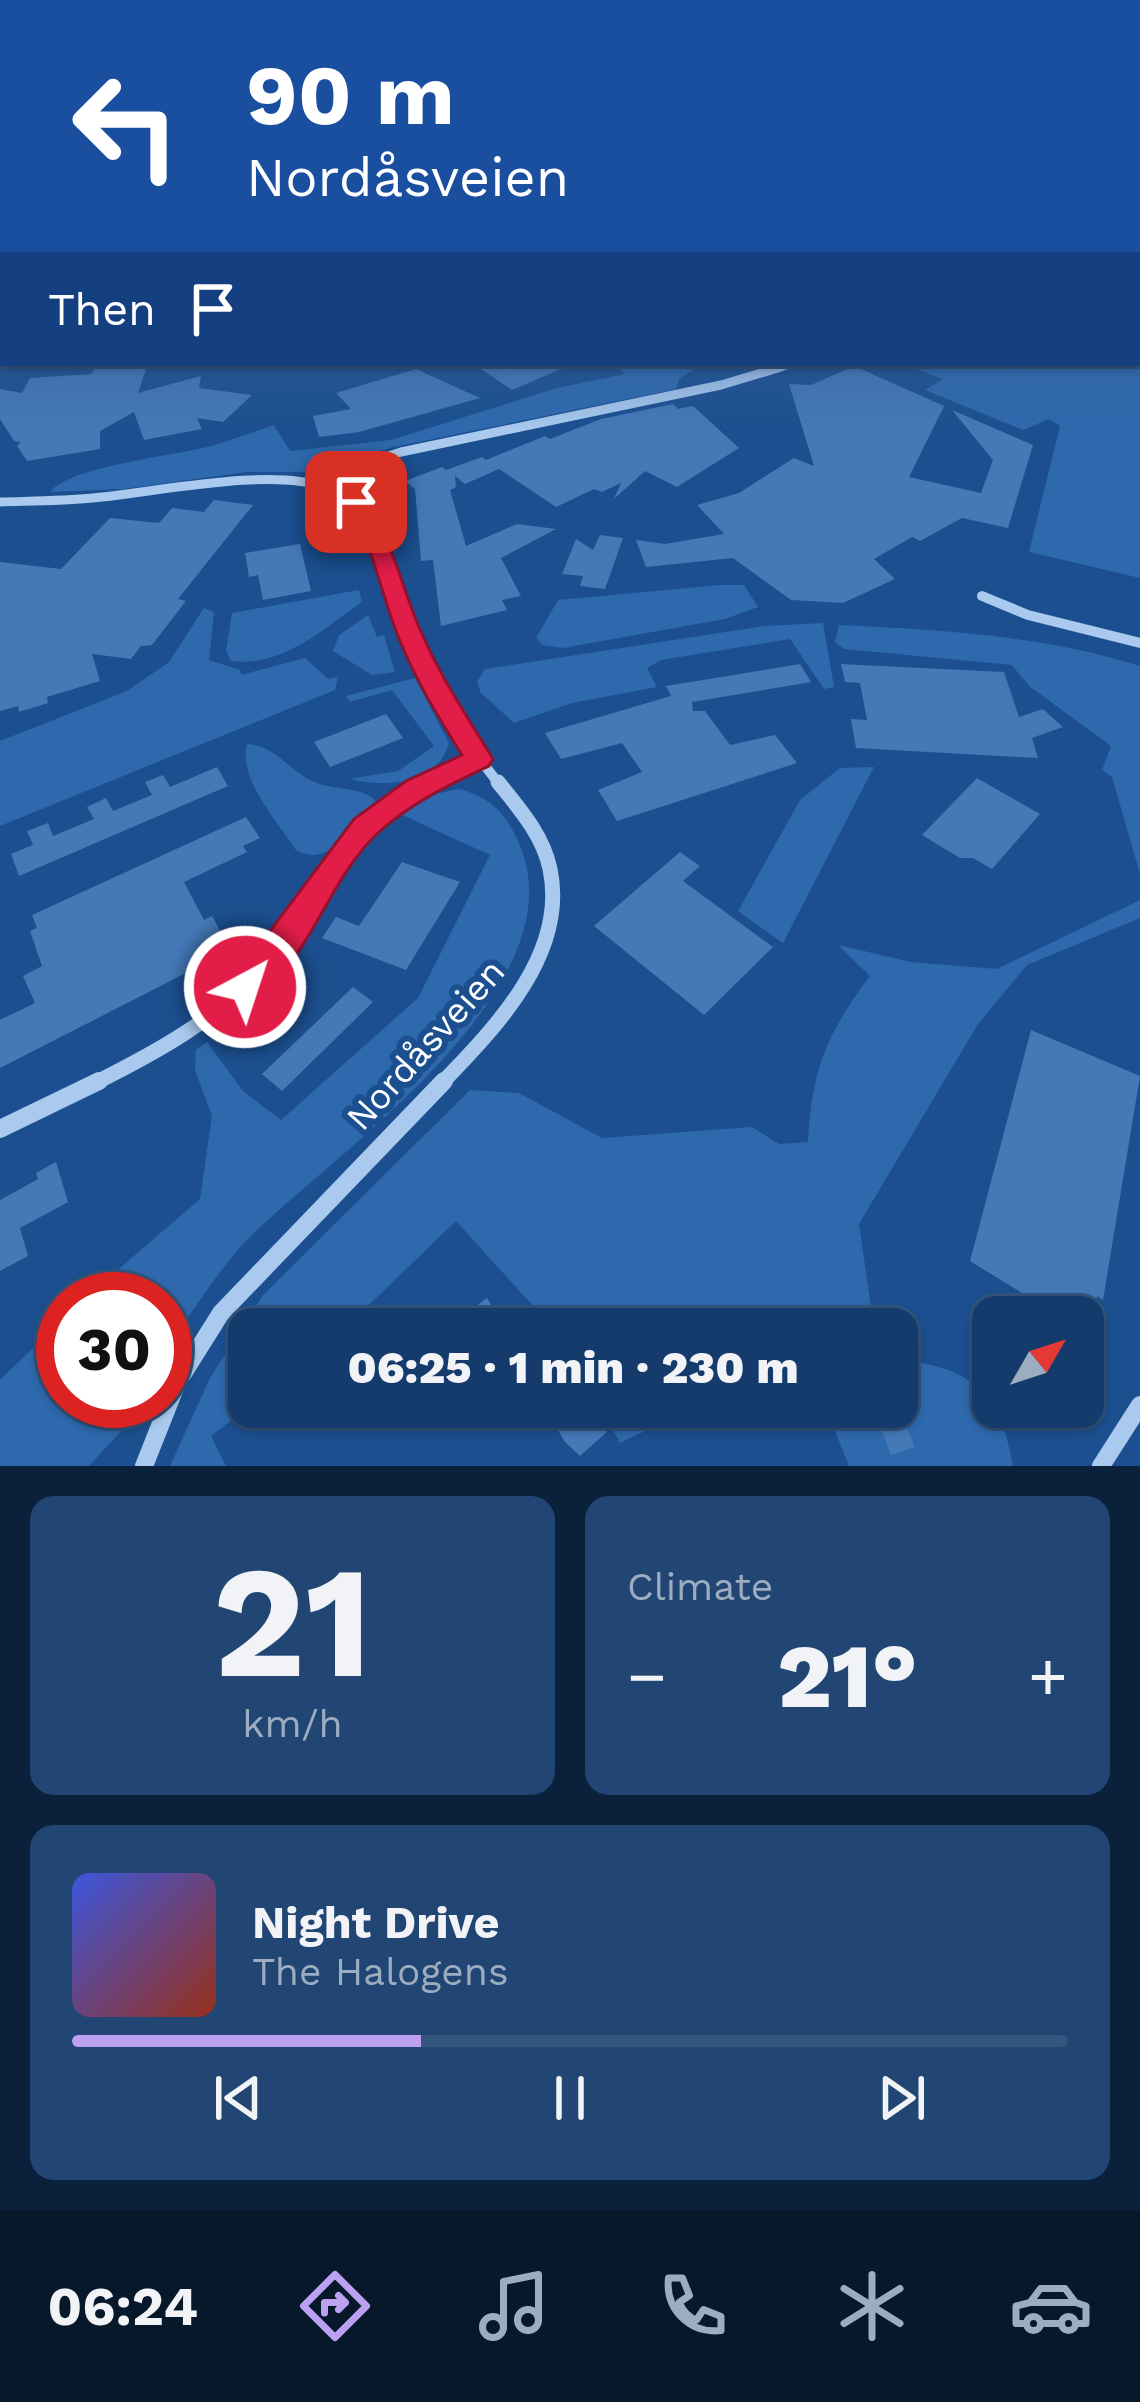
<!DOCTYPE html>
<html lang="en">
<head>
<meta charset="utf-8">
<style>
  body { margin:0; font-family:"Work Sans",sans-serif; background:#214673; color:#f1f3f6; height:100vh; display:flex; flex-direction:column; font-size:45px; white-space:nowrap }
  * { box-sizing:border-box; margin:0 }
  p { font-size:39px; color:#9dadc1 }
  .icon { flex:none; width:66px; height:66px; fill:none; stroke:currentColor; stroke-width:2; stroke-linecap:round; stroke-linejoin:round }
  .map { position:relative; height:1466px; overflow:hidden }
  .drawer { display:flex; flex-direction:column; gap:30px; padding:30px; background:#0b203b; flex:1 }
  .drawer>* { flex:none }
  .hud { position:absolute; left:0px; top:0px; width:1140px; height:366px; box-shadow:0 3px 9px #0004,0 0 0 3px #33557e; background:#1a4fa0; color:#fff; overflow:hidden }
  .needle { width:78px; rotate:51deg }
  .tools { position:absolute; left:972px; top:1296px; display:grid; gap:24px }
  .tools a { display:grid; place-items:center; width:132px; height:132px; border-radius:24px; background:#143b6b; box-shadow:0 3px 9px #0004,0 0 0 3px #33557e; font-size:60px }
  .speed { position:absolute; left:36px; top:1272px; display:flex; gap:24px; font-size:60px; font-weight:700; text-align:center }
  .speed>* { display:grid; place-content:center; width:156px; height:156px; border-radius:50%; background:#143b6b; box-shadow:0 3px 9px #0004,0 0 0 3px #33557e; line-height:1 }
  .speed .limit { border:18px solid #d22; background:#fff; color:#111 }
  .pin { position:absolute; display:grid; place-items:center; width:102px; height:102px; color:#fff; margin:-51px; border-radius:24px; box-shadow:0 6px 18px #0006 }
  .me { position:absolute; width:132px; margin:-66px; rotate:40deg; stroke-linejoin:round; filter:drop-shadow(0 0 9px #0008) }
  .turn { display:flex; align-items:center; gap:42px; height:252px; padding:0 48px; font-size:54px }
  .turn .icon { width:156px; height:156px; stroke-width:2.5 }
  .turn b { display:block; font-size:84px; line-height:102px }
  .then { display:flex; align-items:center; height:114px; padding:0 48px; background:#0003; gap:24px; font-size:45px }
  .big { font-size:90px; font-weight:800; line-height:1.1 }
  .drawer .tile { flex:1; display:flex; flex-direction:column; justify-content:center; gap:18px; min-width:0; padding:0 42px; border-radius:24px; background:#214673 }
  .drawer .dial { align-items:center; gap:0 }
  .dial b { font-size:156px; line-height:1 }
  .song { display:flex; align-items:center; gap:36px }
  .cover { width:144px; height:144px; border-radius:18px; background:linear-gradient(135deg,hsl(230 70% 55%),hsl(10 70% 35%)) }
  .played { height:12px; border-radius:6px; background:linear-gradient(90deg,#bca0f2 35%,#33557e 35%) }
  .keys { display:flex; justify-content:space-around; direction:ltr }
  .heat { display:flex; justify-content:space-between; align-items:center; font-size:66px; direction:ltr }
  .drawer .tiles { flex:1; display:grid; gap:30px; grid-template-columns:1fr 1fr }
  .tile:last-child { grid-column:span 2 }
  .trip { position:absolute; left:228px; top:1308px; width:690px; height:120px; border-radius:24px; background:#143b6b; box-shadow:0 3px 9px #0004,0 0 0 3px #33557e; font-weight:800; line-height:120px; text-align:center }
  .tab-bar { display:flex; height:192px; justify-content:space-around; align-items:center; background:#08182b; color:#9dadc1 }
  .tab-bar .icon { width:84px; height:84px }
  .tab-bar .selected { color:#bca0f2 }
  .tab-bar b { font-size:54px; color:#f1f3f6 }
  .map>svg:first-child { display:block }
  .green { fill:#2e69ad }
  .building { fill:#4478b7 }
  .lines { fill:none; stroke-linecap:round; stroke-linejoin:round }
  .street-far4 { stroke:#a9c9ee; stroke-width:8 }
  .street-far3 { stroke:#a9c9ee; stroke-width:9 }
  .street-far2 { stroke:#a9c9ee; stroke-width:10 }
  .street-far1 { stroke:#a9c9ee; stroke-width:15 }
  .street { stroke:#a9c9ee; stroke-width:18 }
  .route { fill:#e11d48; stroke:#92132f; stroke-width:3 }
  .labels { text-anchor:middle; stroke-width:12; stroke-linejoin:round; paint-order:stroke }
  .street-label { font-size:36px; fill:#fff; stroke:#1b4f8f }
</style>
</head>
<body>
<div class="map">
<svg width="1140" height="1466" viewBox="0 0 1140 1466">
  <rect width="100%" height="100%" fill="#1b4f8f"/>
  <path class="green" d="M1137,250L1140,256V578L1029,552L1060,426L1049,419L1023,430L925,390L943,379L900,363H1137Z
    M615,363H703L679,379L676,389L394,447L305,472H247L123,489L50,492C71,466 174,456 211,446C232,440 253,432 274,425L290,451L391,440L557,388L625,374Z
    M720,585H744L758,607L725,619L563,648L543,645L536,638L558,600Z
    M359,590L362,602C322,630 283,667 231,661L226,651L232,613Z
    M204,608L214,612L209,660L240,670L241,675L305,658L328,679L338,677L335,690L0,826V741L127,691L169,662Z
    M368,615L377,637L384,635L395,672L372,675L333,651L339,635Z
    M823,623L834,687L824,689L790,639L661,660L647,668L657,687L572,703L514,723L481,693L477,682L485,669L764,626Z
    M839,625C940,630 1042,635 1140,666V874L1112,777L1102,770L1111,746L1029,686L1012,665L844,649L835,642Z
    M415,678L449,743C438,785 385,788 349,779L398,771L434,746L392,690L350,702L346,696Z
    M247,744C277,746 289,771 314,782C334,791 366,786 377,803C354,826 329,871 295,849C277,821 238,779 247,744Z
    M874,767L783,943L738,911L800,800L840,768Z
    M459,789C493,798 508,816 521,848C576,988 340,1150 254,1233C220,1266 194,1311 165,1349V1299H84L200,1199L212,1116L195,1070L196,1050L207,1042L243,1091L281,1120L418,998L490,855L400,814L430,795Z
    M1140,900V918L1027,965L978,1024L859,1224L873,1321L857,1329H554L456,1221L344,1329H249V1407L211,1436L226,1466H170L210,1378L263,1295L470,1090L519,1093L602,1138L752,1127L779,1144L808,1142C812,1070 826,1034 870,976L838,945L911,962L997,969Z
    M63,1319V1401H137L122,1430L89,1466H0V1380Z
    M897,1360C971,1366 1001,1393 1013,1466H849L825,1407H897Z
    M601,1407H695L620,1443Z"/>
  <path class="building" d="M148,363L138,393L201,376L199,388L252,395L223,422L197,418L202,429L144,440L134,412L100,431V449L27,461L17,446L21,442L14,441L0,419V389L22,393L30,378L92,374L95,366Z
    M472,363H575L512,390Z
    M854,366L944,406L909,477L981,493L993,460L952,410L1033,445L1008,528L962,518L920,541L912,537L874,559L895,579L843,603L791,600L733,558L646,567L636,540L665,544L724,534L697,505L739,493L794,458L814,466L789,384L811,385Z
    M416,369L480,398L359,432L319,437L313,416L351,409L336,393Z
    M673,404L678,409L693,406L739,448L677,487L645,471L614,499L621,483L602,492L594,489L556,507L499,469L465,484L455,476L456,487L450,490L466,546L517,524L556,529L501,558L521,596L502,600L507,610L441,626L433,560L421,561L415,489L405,481L442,467L446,470L482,457L486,460L545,436L550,439L601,419Z
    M214,500L253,505L178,599L186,601L152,645L141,646L131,659L92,654L100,681L47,697L48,703L19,712L18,706L0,711V562L61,569L110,518L159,523L172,508L204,512Z
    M600,535L623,538L605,589L580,586L583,576L562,574L576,539L593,550Z
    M300,544L311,591L263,600L258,575L249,577L245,553Z
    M800,664L811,682L692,702L693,711H705L730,745L775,735L797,763L617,821L598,790L642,772L622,743L561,759L545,733L671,696L666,686Z
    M841,664L1004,672L1019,717L1043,709L1063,727L1032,738L1038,758L856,748L851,719L867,720L860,683L845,682Z
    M386,714L403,738L330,767L314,742Z
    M217,767L228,786L19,876L11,854L33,845L27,831L48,823L53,836L94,819L87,807L106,798L113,811L152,795L145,782L163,775L170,787Z
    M977,778L1040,814L992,869L973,858H960L922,835Z
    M246,817L260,838L243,846L247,852L184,882L204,920L212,916L231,950L0,1068V1020L35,1003L23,976L42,966L30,931L37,928L32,915Z
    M680,852L700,866L683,881L773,947L704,1015L594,926Z
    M402,862L460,882L406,970L322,938L336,917L359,926Z
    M353,987L373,1002L282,1091L262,1074Z
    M1031,1030L1140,1076L1103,1300L1097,1296L1094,1317H1061L970,1261Z
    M56,1162L68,1202L20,1228L28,1256L0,1271V1200L38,1179L36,1173Z
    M487,1298L505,1329H445Z
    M544,1407H591L607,1432L580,1456L565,1442Z
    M902,1417L915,1447L891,1455L879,1424Z"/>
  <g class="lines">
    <path class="street-far4" d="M771,370L795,363"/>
    <path class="street-far3" d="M320,485L351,468L401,452L721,385L781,367
      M0,502C31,501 62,501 93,498C151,493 271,467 323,487C355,498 373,520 383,552"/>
    <path class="street-far2" d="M382,549C409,637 441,713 500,785
      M982,596L1028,615L1140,643
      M423,785L479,759"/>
    <path class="street-far1" d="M93,1084C155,1053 220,1018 266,964C326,893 340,830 429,782
      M441,1084C495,1028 568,954 550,869C543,835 519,808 498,782"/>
    <path class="street" d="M0,1129L99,1081
      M144,1466L177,1383L221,1313L444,1081
      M1101,1466L1140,1405"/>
  </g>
  <linearGradient id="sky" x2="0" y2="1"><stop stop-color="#0f2b4f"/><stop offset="0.53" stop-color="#39639b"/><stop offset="1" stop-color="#39639b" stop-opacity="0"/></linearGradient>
  <rect width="1140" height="432" fill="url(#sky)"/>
  <path class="route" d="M356,496L363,498C392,538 400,582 419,627C439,675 466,714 493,759L489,766C449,785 411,803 379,832C330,877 312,954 259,996C250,1002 243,1001 233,997L228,987L354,819L406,781L462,755C435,712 410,671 393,623C378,581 371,540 345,502Z"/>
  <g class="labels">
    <g class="street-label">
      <text transform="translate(425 1044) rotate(-48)" y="13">Nordåsveien</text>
    </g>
  </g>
</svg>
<div class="tools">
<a><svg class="needle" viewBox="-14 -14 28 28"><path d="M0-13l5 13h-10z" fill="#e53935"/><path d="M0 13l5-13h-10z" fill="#9dadc1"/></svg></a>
</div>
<div class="speed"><div class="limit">30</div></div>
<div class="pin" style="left:356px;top:502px;background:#d93025"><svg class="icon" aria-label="arrive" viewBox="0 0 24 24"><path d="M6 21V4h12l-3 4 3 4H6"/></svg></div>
<svg class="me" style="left:245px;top:987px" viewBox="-20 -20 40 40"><circle r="17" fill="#e11d48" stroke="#fff" stroke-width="3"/><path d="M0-11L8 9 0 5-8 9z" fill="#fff"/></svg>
<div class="trip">06:25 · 1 min · 230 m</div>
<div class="hud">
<div class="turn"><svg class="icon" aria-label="left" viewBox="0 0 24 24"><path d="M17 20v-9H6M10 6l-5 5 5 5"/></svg><div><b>90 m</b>Nordåsveien</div></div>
<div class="then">Then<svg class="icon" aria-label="arrive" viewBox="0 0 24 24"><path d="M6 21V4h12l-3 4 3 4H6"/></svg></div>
</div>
</div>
<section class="drawer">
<div class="tiles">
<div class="tile dial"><b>21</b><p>km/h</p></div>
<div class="tile"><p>Climate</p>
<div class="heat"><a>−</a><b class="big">21°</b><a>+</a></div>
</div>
<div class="tile">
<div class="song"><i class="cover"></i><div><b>Night Drive</b><p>The Halogens</p></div></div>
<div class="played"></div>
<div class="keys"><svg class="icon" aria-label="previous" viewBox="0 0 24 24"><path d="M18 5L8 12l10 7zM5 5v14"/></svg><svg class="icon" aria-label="pause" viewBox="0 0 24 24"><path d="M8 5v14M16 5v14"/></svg><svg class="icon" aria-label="next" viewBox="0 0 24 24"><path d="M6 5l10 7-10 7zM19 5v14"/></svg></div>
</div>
</div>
</section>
<nav class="tab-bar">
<b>06:24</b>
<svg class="icon selected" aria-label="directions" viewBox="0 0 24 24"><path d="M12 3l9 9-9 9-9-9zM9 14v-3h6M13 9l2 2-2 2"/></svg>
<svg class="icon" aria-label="music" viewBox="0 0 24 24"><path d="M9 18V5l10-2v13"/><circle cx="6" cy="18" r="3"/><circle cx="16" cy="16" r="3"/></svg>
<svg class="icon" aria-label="phone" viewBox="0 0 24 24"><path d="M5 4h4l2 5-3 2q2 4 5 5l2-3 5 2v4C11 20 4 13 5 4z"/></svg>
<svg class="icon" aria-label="climate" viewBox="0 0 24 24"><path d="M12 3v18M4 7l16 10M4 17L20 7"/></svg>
<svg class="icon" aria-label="car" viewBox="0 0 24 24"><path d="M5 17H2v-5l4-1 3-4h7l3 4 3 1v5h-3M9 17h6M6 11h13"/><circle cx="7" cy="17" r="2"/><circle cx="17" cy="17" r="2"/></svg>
</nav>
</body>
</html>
